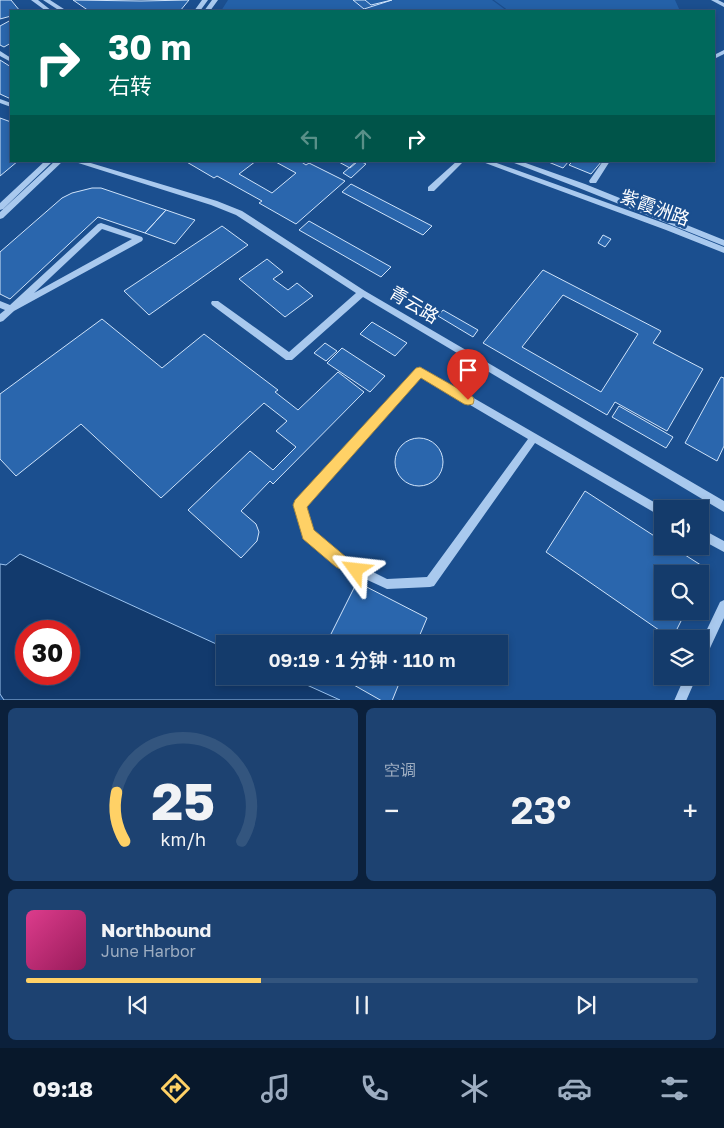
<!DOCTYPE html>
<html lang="zh">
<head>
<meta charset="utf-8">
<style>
  body { margin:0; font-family:"Golos Text","Noto Sans SC",sans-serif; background:#1d4271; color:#f1f3f6; height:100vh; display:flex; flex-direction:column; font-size:19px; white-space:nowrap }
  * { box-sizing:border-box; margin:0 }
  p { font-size:16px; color:#9dadc1 }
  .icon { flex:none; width:28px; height:28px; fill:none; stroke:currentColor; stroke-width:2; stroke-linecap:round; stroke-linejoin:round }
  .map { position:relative; height:700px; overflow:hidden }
  .drawer { display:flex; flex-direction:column; gap:8px; padding:8px; background:#0b203b; flex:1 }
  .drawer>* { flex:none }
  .hud { position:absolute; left:10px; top:10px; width:705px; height:152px; border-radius:0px; box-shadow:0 2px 8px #0003,0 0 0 1px #33557e; background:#00695c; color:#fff; overflow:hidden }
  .controls { position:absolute; left:654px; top:500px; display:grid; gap:10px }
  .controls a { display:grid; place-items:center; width:55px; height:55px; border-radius:0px; background:#143b6b; box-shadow:0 2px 8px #0003,0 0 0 1px #33557e; font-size:25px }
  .speed { position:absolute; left:15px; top:620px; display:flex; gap:10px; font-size:25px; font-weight:700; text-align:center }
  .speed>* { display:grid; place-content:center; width:65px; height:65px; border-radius:50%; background:#143b6b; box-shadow:0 2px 8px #0003,0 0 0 1px #33557e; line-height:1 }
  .speed .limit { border:8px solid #d22; background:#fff; color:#111 }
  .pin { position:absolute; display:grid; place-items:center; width:42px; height:42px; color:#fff; margin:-51px -21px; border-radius:50% 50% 50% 0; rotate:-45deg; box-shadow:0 0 5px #0007 }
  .pin .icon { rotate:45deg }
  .me { position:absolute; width:55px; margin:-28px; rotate:300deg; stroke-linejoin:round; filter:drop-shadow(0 0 4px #0008) }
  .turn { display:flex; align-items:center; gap:18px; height:105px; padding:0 15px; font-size:22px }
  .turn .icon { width:65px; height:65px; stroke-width:2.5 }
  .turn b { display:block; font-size:35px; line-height:42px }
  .lanes { display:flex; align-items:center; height:48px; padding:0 15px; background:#0003; justify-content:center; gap:25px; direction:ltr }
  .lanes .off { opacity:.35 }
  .big { font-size:38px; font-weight:600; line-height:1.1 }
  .drawer .widget { flex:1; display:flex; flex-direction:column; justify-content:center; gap:8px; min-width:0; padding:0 18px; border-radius:8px; background:#1d4271 }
  .drawer .dial { align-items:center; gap:0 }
  .dial svg { height:130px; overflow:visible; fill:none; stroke:#33557e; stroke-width:7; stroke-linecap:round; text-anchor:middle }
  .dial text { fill:#f1f3f6; stroke:none }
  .song { display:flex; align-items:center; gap:15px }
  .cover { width:60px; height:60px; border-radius:8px; background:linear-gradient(135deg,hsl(330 70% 55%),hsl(330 70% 35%)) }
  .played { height:5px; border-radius:2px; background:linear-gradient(90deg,#ffd166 35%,#33557e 35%) }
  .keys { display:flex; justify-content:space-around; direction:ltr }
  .heat { display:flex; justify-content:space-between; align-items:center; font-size:28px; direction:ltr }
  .drawer .tiles { flex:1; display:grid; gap:8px; grid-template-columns:1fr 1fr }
  .widget:last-child { grid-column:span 2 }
  .trip { position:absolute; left:216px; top:635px; width:292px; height:50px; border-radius:0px; background:#143b6b; box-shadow:0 2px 8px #0003,0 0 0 1px #33557e; font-weight:600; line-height:50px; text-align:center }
  .dock { display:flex; height:80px; justify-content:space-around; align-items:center; background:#08182b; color:#9dadc1 }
  .dock .icon { width:35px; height:35px }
  .dock .current { color:#ffd166 }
  .dock b { font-size:22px; color:#f1f3f6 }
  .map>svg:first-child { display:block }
  .green { fill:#2461a8 }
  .water { fill:#123a6d; stroke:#9cc4f0; fill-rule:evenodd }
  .building { fill:#2a66ad; stroke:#cfe3fa; fill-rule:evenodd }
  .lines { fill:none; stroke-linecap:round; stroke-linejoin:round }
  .minor { fill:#a9c9ee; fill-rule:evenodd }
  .route { fill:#ffd166; stroke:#a68842 }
  .labels { text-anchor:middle; stroke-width:5; stroke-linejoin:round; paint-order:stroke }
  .street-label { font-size:18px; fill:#fff; stroke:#1b4f8f }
</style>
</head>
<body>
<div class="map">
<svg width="724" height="701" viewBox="0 0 724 701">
  <rect width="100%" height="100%" fill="#1b4f8f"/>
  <path class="green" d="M228,0H492L507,11H221Z
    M494,0H675L680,11H509Z"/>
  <path class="water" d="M20,554L225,648V676H287L340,700H4L0,694V564L6,565ZM26,631H69V674H26Z"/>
  <path class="building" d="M0,0H11L20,11H11V16L0,19Z
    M73,0L141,1L189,0L180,11H89Z
    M353,0H365L371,5L392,0L364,9Z
    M11,20V43L4,47L0,45V26Z
    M0,60L11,67V99L0,94Z
    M0,118L11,122V161H18L0,176Z
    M185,161H256L239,174L272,193L296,173L274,161H300L306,165L309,163L345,181L296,224L259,203L262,201L217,176L214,178Z
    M337,161H355L357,162L350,168Z
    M360,161L366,164L351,178L343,173L357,161Z
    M546,161H569L563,168Z
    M573,161H602L591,174L569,165Z
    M351,184L432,226L423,235L342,192Z
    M92,188H101L166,210L145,233L98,217L10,299L0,294V252L62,198L72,193Z
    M166,210L195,220L175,244L145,233Z
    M309,221L391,267L381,277L299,230Z
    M222,226L248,245L149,315L124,291Z
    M603,235L611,239L605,247L598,243Z
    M267,259L283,272L273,279L288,290L297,283L313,296L285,317L239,279Z
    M543,270L661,331L653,343L703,369L667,431L615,402L607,415L483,343ZM563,295L638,334L601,392L522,347Z
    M443,310L478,330L473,337L438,316Z
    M102,319L162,368L204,334L278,390L275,392L298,410L338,372L364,392L273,484L270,481L241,511L256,524L259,532L257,541L241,558L188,510L250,451L273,470L296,447L276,431L287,421L264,403L161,498L81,424L16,476L0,459V394Z
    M372,322L407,343L395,356L360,334Z
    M325,343L337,351L326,361L314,353Z
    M342,348L385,376L370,392L327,363Z
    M721,377L724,378V446L717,461L685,443Z
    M619,406L673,437L666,448L612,417Z
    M395 462a24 24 0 1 1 48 0a24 24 0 1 1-48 0Z
    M585,491L662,541V546H671L707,569L700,583V574H662V611H686L672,639L546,552Z
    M357,582L427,618L416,644H326Z
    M338,676H402L392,701H382Z"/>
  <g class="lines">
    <path class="minor" d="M31,0H38L52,11H46Z
      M43,0H50L67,11H60Z
      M202,0H208L200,11H194Z
      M212,0H218L210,11H204Z
      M711,0H718L724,3V7Z
      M724,50V54L714,59V55Z
      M0,51L11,58V62L0,56Z
      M0,99L11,103V107L0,103Z
      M45,161H53L3,209L0,210V203Z
      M55,161H63L3,218L0,219V212Z
      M72,161H84L217,201L242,211L365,291L724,501V512L363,297L292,360H286L212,305L211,303L212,301H218L289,352L356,293L236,215L211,205Z
      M457,161H464L434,191H428V187Z
      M480,161H491L672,226L724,247V253L666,230Z
      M509,161H520L585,184L724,240V246L579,188Z
      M603,161H610L596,183H590L589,181Z
      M101,223L142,237L143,239L142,241L14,311L3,321L0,322V314L5,310L0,308V301L10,305L98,224ZM102,229L132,239L34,293Z
      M420,367L666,509H662V517L535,443L434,586L430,587L387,589L337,566L304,538L295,505L296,502L417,368ZM421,376L528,439L427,577L387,579L345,558L312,531L305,506Z
      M700,528L724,541V552L700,539Z
      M724,600V618L704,661L700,663V644L720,602Z
      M685,676H697L686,701H674Z"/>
  </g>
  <path class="route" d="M420,367L473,397L474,400L473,404L468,405L464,404L421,378L307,507L314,530L346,557L361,565L364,570L361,574L356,577L336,567L303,539L293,505L295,500L416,368Z"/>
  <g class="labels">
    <g class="street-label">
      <text transform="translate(655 208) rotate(20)" y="6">紫霞洲路</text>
      <text transform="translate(414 305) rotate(31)" y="6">青云路</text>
    </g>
  </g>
</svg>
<div class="controls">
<a><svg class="icon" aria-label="sound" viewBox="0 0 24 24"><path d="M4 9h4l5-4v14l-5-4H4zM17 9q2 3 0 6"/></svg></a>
<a><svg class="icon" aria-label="search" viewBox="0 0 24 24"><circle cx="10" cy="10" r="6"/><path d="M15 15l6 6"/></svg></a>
<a><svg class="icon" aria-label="layers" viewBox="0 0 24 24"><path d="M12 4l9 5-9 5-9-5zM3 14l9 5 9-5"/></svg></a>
</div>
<div class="speed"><div class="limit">30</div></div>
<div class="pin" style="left:468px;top:400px;background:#d93025"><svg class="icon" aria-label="arrive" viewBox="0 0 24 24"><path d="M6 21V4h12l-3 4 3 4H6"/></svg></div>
<svg class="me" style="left:356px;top:570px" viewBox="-20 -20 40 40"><path d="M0-17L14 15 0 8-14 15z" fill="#ffd166" stroke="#fff" stroke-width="4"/></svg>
<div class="trip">09:19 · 1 分钟 · 110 m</div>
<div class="hud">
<div class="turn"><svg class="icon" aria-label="right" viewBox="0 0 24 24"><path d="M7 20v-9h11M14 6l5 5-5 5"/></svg><div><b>30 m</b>右转</div></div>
<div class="lanes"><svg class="icon off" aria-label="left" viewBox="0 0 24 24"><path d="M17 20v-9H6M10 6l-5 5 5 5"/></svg><svg class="icon off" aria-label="ahead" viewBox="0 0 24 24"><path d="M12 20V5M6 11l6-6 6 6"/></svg><svg class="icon" aria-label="right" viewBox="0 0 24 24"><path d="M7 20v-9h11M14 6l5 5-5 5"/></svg></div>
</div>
</div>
<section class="drawer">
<div class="tiles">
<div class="widget dial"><svg viewBox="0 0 100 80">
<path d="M14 69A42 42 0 1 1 86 69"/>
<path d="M14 69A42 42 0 0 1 9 39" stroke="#ffd166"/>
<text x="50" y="56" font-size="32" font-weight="700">25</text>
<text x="50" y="72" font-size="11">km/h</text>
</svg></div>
<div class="widget"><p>空调</p>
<div class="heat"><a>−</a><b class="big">23°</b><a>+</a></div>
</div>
<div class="widget">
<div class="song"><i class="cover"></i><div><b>Northbound</b><p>June Harbor</p></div></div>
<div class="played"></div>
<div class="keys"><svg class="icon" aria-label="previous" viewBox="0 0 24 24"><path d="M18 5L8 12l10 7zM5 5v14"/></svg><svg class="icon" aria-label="pause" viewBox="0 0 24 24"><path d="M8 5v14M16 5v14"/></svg><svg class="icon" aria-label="next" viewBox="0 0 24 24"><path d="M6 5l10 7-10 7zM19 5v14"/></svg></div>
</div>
</div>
</section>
<nav class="dock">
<b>09:18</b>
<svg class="icon current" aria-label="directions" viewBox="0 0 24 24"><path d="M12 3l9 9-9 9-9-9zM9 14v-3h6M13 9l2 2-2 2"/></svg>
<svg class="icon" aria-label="music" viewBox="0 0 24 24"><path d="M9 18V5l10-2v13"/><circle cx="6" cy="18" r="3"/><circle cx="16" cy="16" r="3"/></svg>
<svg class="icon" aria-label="phone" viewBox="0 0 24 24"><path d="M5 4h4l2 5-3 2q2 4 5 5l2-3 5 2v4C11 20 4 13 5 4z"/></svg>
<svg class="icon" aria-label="climate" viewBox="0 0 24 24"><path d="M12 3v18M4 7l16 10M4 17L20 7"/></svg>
<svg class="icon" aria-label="car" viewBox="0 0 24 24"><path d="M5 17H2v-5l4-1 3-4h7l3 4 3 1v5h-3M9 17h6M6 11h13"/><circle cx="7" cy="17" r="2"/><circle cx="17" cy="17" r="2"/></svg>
<svg class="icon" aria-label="filters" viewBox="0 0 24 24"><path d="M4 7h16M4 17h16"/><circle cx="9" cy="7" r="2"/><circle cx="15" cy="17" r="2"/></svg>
</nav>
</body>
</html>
